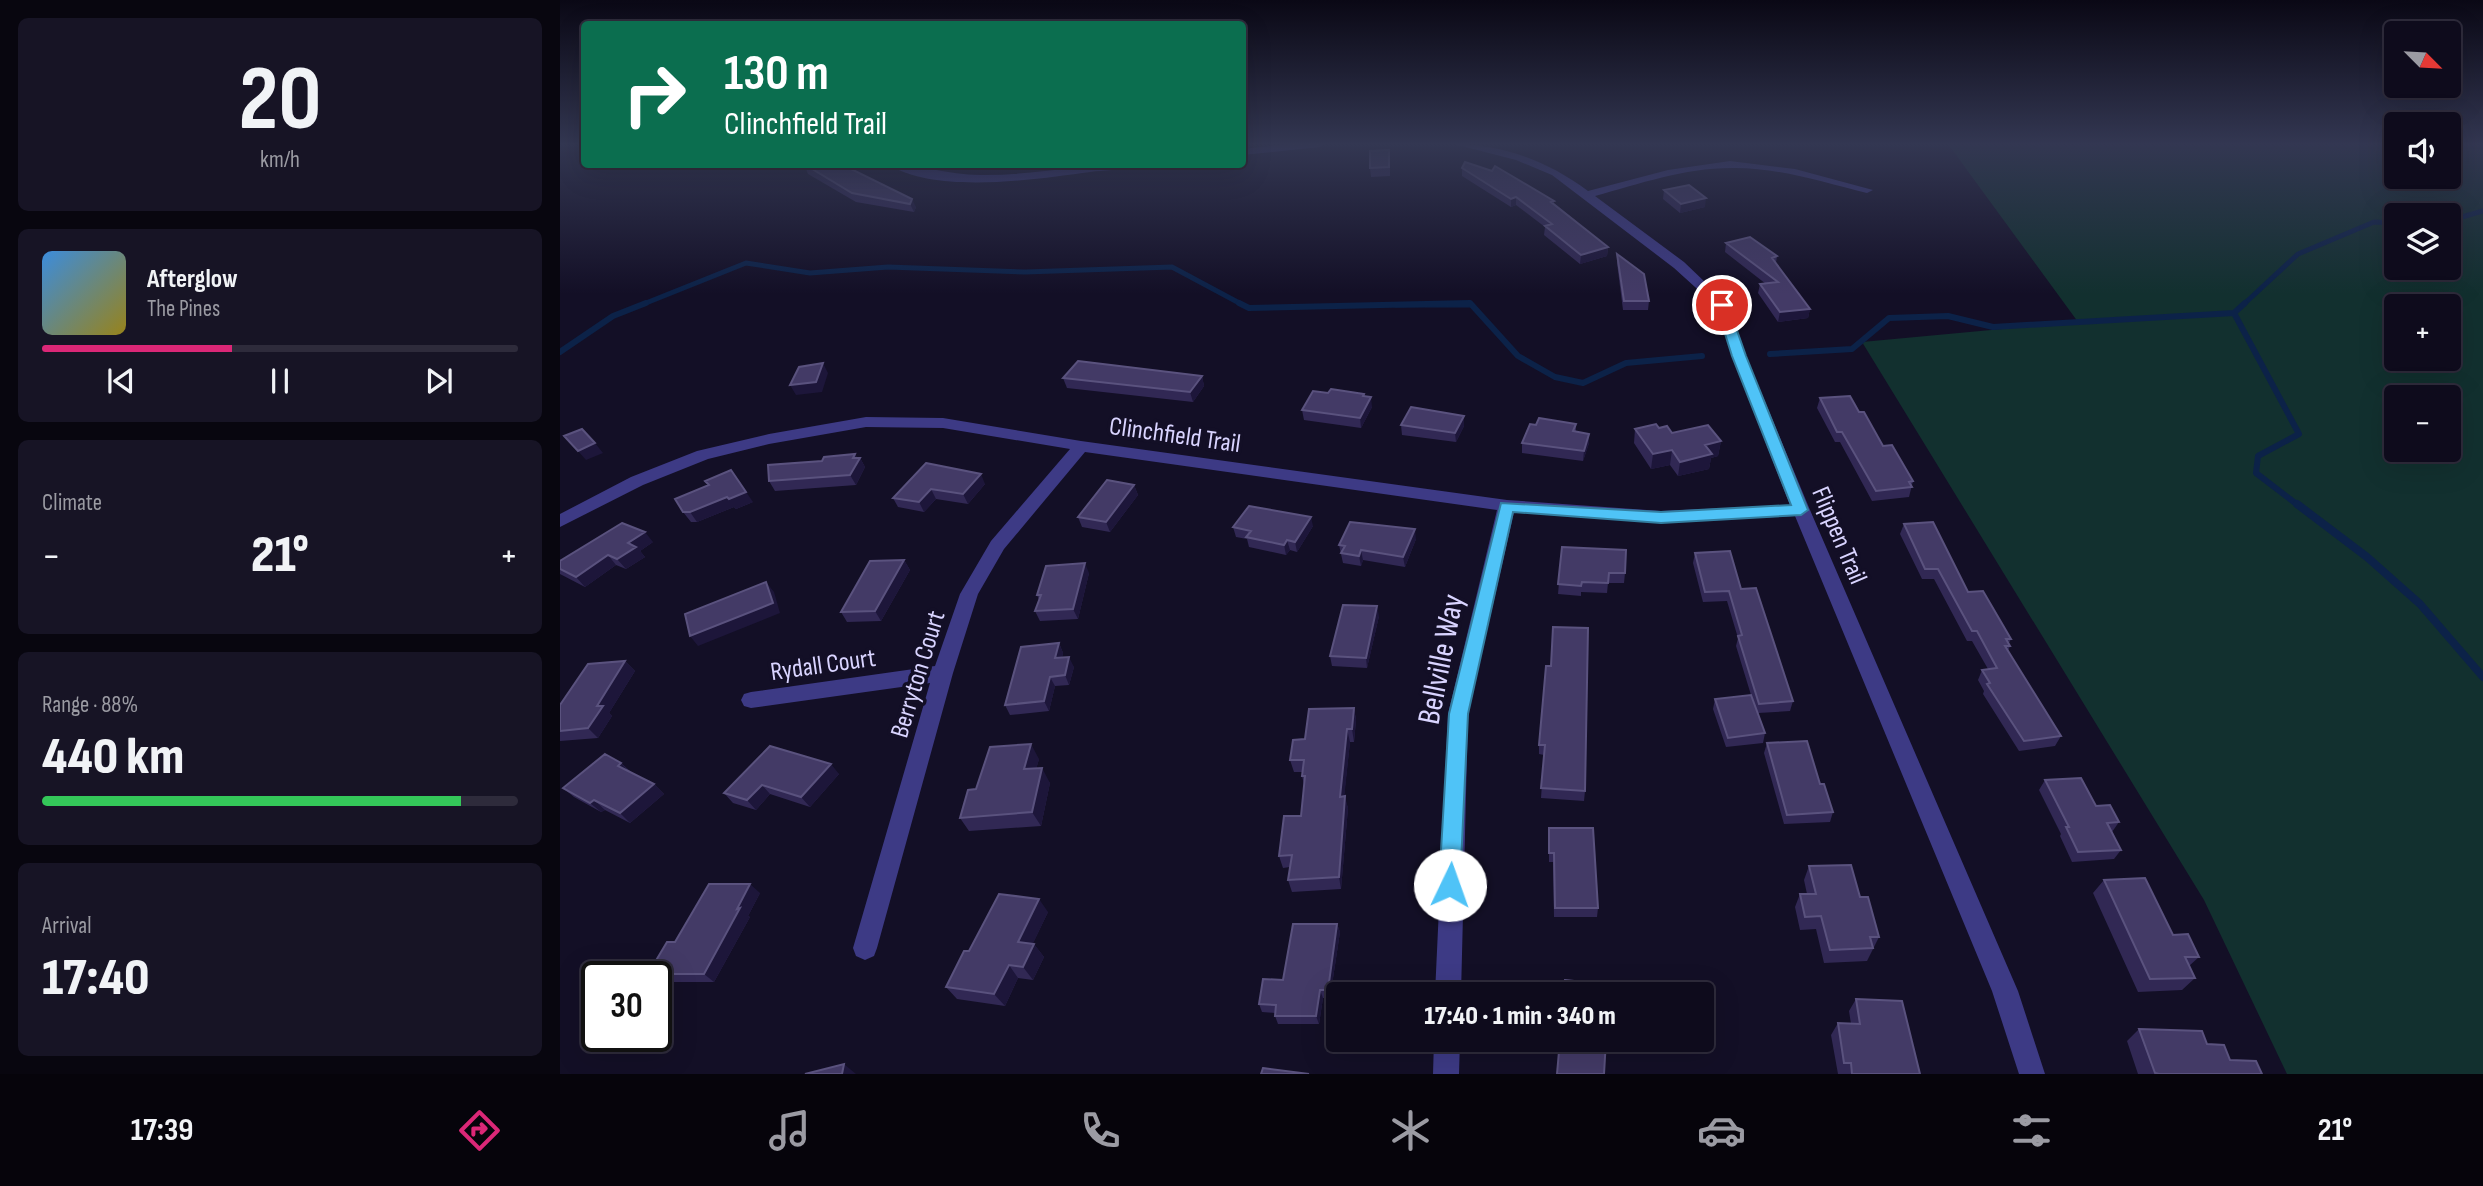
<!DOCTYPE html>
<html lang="en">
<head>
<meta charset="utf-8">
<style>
  body { margin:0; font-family:"Sofia Sans Condensed",sans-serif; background:#171425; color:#f1f3f6; height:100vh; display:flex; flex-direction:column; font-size:26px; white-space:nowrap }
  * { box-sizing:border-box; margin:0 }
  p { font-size:23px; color:#9b9ba3 }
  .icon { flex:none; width:38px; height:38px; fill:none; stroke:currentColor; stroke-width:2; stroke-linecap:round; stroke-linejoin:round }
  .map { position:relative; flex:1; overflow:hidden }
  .drawer { display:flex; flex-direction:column; gap:18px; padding:18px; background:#08060f; width:560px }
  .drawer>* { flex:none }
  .hud { position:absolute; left:21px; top:21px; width:665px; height:147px; border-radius:7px; box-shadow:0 7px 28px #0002,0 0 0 2px #2e2b3b; background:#0b6e4f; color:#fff; overflow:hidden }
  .needle { width:46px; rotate:114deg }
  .controls { position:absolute; left:1824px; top:21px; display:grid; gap:14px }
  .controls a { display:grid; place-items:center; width:77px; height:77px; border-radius:7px; background:#0e0b1c; box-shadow:0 7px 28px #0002,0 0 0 2px #2e2b3b; font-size:35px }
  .speed { position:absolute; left:21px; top:961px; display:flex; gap:14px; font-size:35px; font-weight:700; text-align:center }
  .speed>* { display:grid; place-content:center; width:91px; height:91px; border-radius:50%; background:#0e0b1c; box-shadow:0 7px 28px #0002,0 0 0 2px #2e2b3b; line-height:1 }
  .speed .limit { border:4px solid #111; border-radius:10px; background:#fff; color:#111 }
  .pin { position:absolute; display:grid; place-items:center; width:60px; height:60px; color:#fff; margin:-30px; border:4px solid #fff; border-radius:50%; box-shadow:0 2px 7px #0007 }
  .me { position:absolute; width:77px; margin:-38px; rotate:3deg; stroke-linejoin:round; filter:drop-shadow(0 0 5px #0008) }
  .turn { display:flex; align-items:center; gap:24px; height:147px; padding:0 28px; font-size:32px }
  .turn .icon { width:91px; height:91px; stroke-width:2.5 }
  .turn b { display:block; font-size:49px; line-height:60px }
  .big { font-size:52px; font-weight:800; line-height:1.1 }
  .drawer .widget { flex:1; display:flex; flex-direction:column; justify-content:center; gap:10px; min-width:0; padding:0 24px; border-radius:10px; background:#171425 }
  .drawer .dial { align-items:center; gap:0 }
  .dial b { font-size:91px; line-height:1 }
  .song { display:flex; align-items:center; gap:21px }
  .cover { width:84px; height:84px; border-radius:10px; background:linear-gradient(135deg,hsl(210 70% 55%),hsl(50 70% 35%)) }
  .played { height:7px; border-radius:4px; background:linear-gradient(90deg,#db2777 40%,#2e2b3b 40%) }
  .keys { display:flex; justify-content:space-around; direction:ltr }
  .heat { display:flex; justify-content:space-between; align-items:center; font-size:38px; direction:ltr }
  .charge { height:10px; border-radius:5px; background:linear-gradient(90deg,#34c759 88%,#2e2b3b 0) }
  .trip { position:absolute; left:766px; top:982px; width:388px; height:70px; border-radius:7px; background:#0e0b1c; box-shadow:0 7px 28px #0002,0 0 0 2px #2e2b3b; font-weight:800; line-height:70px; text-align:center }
  .menu { display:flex; height:112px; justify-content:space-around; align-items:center; background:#06040b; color:#9b9ba3 }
  .menu .icon { width:49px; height:49px }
  .menu .on { color:#db2777 }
  .menu b { font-size:32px; color:#f1f3f6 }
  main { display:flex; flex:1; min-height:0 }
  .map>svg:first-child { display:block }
  .green { fill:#12302f; fill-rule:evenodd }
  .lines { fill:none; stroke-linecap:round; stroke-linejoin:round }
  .stream-far2 { stroke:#0c2248; stroke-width:5 }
  .stream-far1 { stroke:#0c2248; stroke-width:6 }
  .stream { stroke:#0c2248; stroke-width:8 }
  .minor { fill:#3d3a85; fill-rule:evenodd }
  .wall { fill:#312854 }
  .shaded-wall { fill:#1d163a }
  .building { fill:#433a66; stroke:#5a527e; stroke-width:2 }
  .route { fill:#4fc3f7; stroke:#337fa1; stroke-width:2 }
  .labels { text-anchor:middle; stroke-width:7; stroke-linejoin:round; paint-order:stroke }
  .street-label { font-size:26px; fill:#d9d4ff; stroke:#130f26 }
  .near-street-label { font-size:32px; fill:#d9d4ff; stroke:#130f26 }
</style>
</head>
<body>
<main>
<section class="drawer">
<div class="widget dial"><b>20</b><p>km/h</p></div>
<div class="widget">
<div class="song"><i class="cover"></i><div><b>Afterglow</b><p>The Pines</p></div></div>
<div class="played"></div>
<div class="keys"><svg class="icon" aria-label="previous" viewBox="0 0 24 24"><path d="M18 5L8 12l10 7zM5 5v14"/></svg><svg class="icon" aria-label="pause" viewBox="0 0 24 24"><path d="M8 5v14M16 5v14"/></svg><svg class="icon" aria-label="next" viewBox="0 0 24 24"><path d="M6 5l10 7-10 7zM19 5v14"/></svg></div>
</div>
<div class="widget"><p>Climate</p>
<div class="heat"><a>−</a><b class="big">21°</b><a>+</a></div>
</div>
<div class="widget"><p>Range · 88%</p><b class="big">440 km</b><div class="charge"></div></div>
<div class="widget"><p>Arrival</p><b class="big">17:40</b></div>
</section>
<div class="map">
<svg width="1923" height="1074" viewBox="0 0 1923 1074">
  <rect width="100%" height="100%" fill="#130f26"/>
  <path class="green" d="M1388,144H1836V177H1888V144H1923V1074H1727L1644,900L1302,342L1518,322ZM1836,215H1888V268H1836ZM1836,306H1888V359H1836ZM1836,397H1888V450H1836Z"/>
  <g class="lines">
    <path class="stream-far2" d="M1888,221L1923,211
      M81,305L186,263L250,273L328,267L465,272L612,267L683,305
      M836,305H912
      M1683,305L1738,254L1814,222L1836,223"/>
    <path class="stream-far1" d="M679,303L689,308L910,303L958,356L995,377L1023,383L1066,363L1142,356
      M1674,313L1739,434L1698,456L1696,473L1739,506
      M0,352L53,316L86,303
      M1210,354L1292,349L1329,318L1388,316L1433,327L1674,313L1685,303"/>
    <path class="stream" d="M1737,504L1807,557L1860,604L1923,677"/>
    <path class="minor" d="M729,144H765L760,147L682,155V149Z
      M894,144C943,144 989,162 1028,191L1108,170L1170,161L1235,169L1313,190L1307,193C1262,182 1217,167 1171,168C1124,168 1079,184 1035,196L1124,262L1169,305L1186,356L1250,510L1458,991L1485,1074H1459L1432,991L1235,516L1101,523L954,512L908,714L901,994H875L888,714L937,510L525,452L444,549L418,594L393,673L317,948L314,956L305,960L296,956L293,948L370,683L191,708L184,706L181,700L184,694L191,692L375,666L400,594L431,541L510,449L383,428L306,427L209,444L148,459L83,485L0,527V514L71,477L137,451L209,434L306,417L383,418L521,441L947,500L1101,511L1230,505L1172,356L1156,306L1114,268L992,175L956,160Z
      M328,164C359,164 388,175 420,175C471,176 521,164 572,164C561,171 543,170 530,172C477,179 375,195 328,164Z
      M874,1040H900L899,1074H873Z"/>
  </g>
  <path class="wall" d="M830,159V176L811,177L810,168Z
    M244,164H281L356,207L354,212L296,202L248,174Z
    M902,168L994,201V203L1048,247L1047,256L1020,264L984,235L985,227L956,205L951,207L902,176Z
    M1104,190L1145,207L1120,213L1103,199Z
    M1166,243L1217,256L1216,263L1250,309L1248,318L1218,322L1198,293L1200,284H1206L1165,252Z
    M1057,254L1089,301L1088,310H1063L1057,263Z
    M642,376L644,386L633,402L507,388L503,378Z
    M768,393L804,394L805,396L812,407L801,428L744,420L742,410Z
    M1260,398L1299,412L1323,446L1353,481L1349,497L1312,501L1280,442H1275L1257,408Z
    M1016,424V432L1029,443L1023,461L962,453V443L976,425Z
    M841,425L904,426L896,442L842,435Z
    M1099,428L1112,433L1161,441L1158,456L1151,458L1149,469L1118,476L1110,465L1091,469L1074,443L1075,429Z
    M295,454L297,458H300L305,467L296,485L215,491L209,481L262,461Z
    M366,463L425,484L408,504L376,499L364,512L338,507L333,498Z
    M574,485L578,495L550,532L522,527L518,517Z
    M193,502L176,509L174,507L137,522H131L123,512Z
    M1344,524L1451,639L1449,643L1450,646L1448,651L1501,736L1495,746L1459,751L1423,694L1424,691L1418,680L1422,670L1428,669L1412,641H1407L1374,579H1362L1340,534Z
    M753,526L737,552L730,550L726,555L689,547L687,539L676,537L673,527Z
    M856,539L845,567L803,560L801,566L783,563L779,545Z
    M93,542L80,551L85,557L66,569L56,565L25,587L0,574V561Z
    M1002,547L1065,573L1064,583H1048L1047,593L1021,592V596L998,594Z
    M1135,553L1181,589L1233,701L1230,711L1198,713L1205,733L1203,743L1166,747L1153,709L1155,699L1191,695L1176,646L1178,638L1167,601L1143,602L1133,563Z
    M344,560L350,570L321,621L287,622L281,612Z
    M529,573L518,619L480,621L475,611L479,600L477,595Z
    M819,616L807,668L772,666L770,656Z
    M499,643L503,653L502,657L514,667L509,685L495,686L489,711L450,715L445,705Z
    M65,661L75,671L49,713L52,716L38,738L0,741V705Z
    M986,666L1025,791L1024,801L981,798L984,755L979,754V745Z
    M794,708L796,720L794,742H790L784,796L788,808L781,889L732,892L728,880L730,867L723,868L719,856L741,816L744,784L742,776V772H734L730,760L745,739Z
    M1207,743L1260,784L1273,812L1270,822L1224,824L1204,753Z
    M210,746L279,774L250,807L210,794L196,810L173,803L164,793Z
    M479,759L476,769L490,783L481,826L409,831L400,818Z
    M61,763L71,772L94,784L104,794L70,823L45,810L41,812L14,797L3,788Z
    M1485,780L1536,806L1559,822L1552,832L1561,850L1554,859L1512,862L1500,836L1501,834L1479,790Z
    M989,828L1038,908L1037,917H994L993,862H989Z
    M1249,866L1300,897L1319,937L1307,961L1264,963L1256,929L1240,930L1235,907L1240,894H1247L1244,880Z
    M1544,880L1639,957L1629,966L1635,978L1622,990L1578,992L1533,893Z
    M200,893L188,916L190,917L154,982H99L96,980V976H92L88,974L115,942Z
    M488,912L473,943L484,957L473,980L458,978L445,1006L397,999L386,987L409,951Z
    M777,924L780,932L770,998H763L759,1024H718L715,1016V1013L702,1012L699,1004Z
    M1296,999L1360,1074H1278L1271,1035L1278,1023L1291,1024L1289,1011Z
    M1579,1029L1647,1044L1670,1060L1702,1074H1578L1567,1041Z"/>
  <path class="shaded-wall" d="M956,197V205L951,207V199Z
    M1146,198L1145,207L1120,213L1121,204Z
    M352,199L356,207L354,212L350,204Z
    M1048,247L1047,256L1020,264L1021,255Z
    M1250,309L1248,318L1218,322L1220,312Z
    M263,363L268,373L262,392L236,395L230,385Z
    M642,376L644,386L633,402L630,392Z
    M811,397L812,407L801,428L800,418Z
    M904,416V426L896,442L895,433Z
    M1029,434V443L1023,461L1024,451Z
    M1161,441L1158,456L1151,458L1149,469L1118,476L1120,462L1145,445Z
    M35,443L43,453L26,460L18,451Z
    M1112,450L1110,465L1091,469L1093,454Z
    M295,454L298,460L300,458L305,467L296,485L290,475L293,458Z
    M171,470L193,502L176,509L174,507L137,522L130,512Z
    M421,474L425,484L408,504L403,494Z
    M574,485L578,495L550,532L546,522Z
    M371,489L376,499L364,512L359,502Z
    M751,517L753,526L737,552L735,542Z
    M855,529L856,539L845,567L843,557Z
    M85,532L93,542L80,551L85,557L66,569L57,559L68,543Z
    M727,540L730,550L726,555L724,545Z
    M801,550L803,560L801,566L799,556Z
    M48,555L56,565L25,587L16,577Z
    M344,560L350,570L321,621L315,611Z
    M525,563L529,573L518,619L513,609Z
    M206,582L214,592L220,613L138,646L130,636Z
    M817,606L819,616L807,668L806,658Z
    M499,643L503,653L500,668L495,658Z
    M509,657L514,667L509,685L505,675Z
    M65,661L75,671L49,713L52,716L38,738L28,728L37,706Z
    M490,677L495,686L489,711L484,701Z
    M794,708L796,720L794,742L792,729Z
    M787,729L790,742L783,809L780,797Z
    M471,744L479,759L472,784L464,769Z
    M61,763L71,773L58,766Z
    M271,764L279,774L250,807L241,797Z
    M482,768L490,783L481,826L472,812Z
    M94,784L104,794L70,823L60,813Z
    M202,785L210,794L196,810L187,800Z
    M785,796L788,808L781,889L779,877Z
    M34,800L45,810L41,812L30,803Z
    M190,884L200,893L188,916L190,917L154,982L144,974Z
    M479,899L488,912L468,954L458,942Z
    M777,924L780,932L770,998L768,990Z
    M474,944L484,957L473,980L463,967Z
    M449,965L458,978L445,1006L434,994Z
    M760,990L763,998L759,1024L756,1016Z
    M284,1064L296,1074H282Z"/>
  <path class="building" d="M829,150V167L810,168V151Z
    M905,162L932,171L935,166L994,201L991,202L1048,247L1021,255L985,226L992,224L956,197L951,199L902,168Z
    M244,164H281L352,199L350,204L292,193Z
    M1129,185L1146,198L1121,204L1104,190Z
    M1190,237L1217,256L1212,258L1250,309L1220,312L1200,284L1218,282L1166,243Z
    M1057,254L1084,274L1089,301H1064Z
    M518,361L642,376L630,392L503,378Z
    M263,363L256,382L230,385L239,367Z
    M771,389L804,394L803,396L811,397L800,418L742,410L753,391L768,393Z
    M1290,396L1299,412H1304L1323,446L1332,445L1353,481L1349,482L1352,487L1316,491L1282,432H1277L1260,398Z
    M851,407L904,416L895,433L841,425Z
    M979,418L1016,424L1013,431L1029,434L1024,451L962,443L970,424L976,425Z
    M1096,424L1099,428L1107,426L1112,433L1148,425L1161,441L1145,445L1152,454L1120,462L1112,450L1093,454L1075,429Z
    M22,429L35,443L18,451L4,436Z
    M295,454L293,458H300L290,475L209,481L208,465L262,461L264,457Z
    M366,463L421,474L403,494L371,489L359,502L333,498Z
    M171,470L186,492L169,499L167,497L130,512H123L115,499L149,485L145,481Z
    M547,480L574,485L546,522L518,517Z
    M689,506L751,517L735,542L727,540L724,545L686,537L691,531L673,527Z
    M790,522L855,529L843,557L801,550L799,556L781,553L785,546L779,545Z
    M1373,522L1408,592L1423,591L1451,639H1446L1450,646H1445L1501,736L1464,741L1427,684L1430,683L1422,670L1437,668L1417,631H1412L1378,569H1365L1344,524Z
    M62,523L85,532L68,543L76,547L57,559L48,555L16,577L0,569V561Z
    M1002,547L1066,550L1065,573H1049L1048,583L1022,582L1021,586L998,584Z
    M1170,551L1181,589L1196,588L1233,701L1199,704L1178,636L1182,635L1169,591L1145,592L1135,553Z
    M344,560L315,611L281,612L310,561Z
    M525,563L513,609L475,611L481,595H477L486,566Z
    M206,582L213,603L130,636L125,614Z
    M783,605L817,606L806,658L770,656Z
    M993,627L1028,628L1025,791L981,788L985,745H979L986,666H991Z
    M499,643L495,658L509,657L505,675L490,677L484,701L445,705L461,647Z
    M65,661L37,706H43L28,728L0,731V705L28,664Z
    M1191,695L1205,733L1168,738L1155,699Z
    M794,708L792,729H787L780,797L785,796L779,877L728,880L732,855L719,856L724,816H741L745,776H742L744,760H730L733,740L745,739L749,709Z
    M1247,741L1260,784H1264L1273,812L1227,815L1207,743Z
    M471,744L464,769L482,768L472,812L400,818L408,790L416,789L430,747Z
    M210,746L271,764L241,797L202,785L187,800L164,793Z
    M45,754L61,763L58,766L94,784L60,813L34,800L30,803L3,788Z
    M1521,778L1536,806L1550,805L1559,822L1547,823L1561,850L1518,852L1506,827H1509L1485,780Z
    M989,828H1033L1038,908H995L994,853H989Z
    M1291,865L1300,897H1308L1319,937H1310L1313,948L1270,950L1261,916L1245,917L1240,894H1256L1249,866Z
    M1585,878L1613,935L1628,934L1639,957H1625L1635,978L1590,979L1544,880Z
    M149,884H190L177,909L180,908L144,974H88L107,942H115Z
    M439,894L479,899L458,942L474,944L463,967L449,965L434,994L386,987L404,951H409Z
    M733,924H777L768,990H760L756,1016H715L716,1005L699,1004L703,979L723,980Z
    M1005,980L1050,985L1049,994H1004Z
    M1296,999L1342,1001L1360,1074H1292L1291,1063H1284L1278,1023L1300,1024Z
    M1579,1029L1642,1031L1647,1044L1664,1045L1670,1060L1696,1061L1702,1074H1599L1595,1073Z
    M1000,1040H1046L1044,1074H997Z
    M284,1064L282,1074H245Z
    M703,1068L749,1074H701Z"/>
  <linearGradient id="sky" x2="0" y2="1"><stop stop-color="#0a0815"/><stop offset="0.49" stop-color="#333752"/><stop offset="1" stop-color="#333752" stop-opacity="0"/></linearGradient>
  <rect width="1923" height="294" fill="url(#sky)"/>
  <path class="route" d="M1162,302L1168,305L1186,356L1248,510L1241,515L1101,523L953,512L908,714L900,885L897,892L890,895L882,892L879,885L889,714L941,503L1101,512L1231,505L1172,356L1156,305Z"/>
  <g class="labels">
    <g class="street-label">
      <text transform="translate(615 434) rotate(8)" y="9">Clinchfield Trail</text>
      <text transform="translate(1280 535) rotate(67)" y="9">Flippen Trail</text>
      <text transform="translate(263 664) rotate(-8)" y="9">Rydall Court</text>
      <text transform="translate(357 674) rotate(-73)" y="9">Berryton Court</text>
    </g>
    <g class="near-street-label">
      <text transform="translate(880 659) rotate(-79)" y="11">Bellville Way</text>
    </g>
  </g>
</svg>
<div class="controls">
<a><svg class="needle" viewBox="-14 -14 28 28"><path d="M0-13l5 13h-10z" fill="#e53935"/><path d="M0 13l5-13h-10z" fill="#9b9ba3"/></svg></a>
<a><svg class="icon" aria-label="sound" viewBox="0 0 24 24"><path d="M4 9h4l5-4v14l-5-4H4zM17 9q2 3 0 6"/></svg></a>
<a><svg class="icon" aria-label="layers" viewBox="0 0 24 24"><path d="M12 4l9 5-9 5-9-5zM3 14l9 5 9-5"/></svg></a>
<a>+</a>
<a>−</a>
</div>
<div class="speed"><div class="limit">30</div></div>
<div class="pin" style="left:1162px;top:305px;background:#d93025"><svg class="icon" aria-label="arrive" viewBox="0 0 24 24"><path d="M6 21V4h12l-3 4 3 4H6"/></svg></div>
<svg class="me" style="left:890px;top:885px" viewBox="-20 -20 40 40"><circle r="19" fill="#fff"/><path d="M0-13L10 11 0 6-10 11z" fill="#4fc3f7"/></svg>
<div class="trip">17:40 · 1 min · 340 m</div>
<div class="hud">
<div class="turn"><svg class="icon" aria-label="right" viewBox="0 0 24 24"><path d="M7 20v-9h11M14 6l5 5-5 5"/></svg><div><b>130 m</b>Clinchfield Trail</div></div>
</div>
</div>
</main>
<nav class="menu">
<b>17:39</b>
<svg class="icon on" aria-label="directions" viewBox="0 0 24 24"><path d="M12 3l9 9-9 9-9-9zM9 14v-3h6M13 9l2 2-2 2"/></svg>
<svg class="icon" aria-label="music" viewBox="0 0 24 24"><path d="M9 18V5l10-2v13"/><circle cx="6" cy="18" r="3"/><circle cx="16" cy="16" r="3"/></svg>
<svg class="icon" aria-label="phone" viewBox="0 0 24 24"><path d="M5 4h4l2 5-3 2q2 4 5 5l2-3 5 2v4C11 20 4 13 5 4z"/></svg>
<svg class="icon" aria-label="climate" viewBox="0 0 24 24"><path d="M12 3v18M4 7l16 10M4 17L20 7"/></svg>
<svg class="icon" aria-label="car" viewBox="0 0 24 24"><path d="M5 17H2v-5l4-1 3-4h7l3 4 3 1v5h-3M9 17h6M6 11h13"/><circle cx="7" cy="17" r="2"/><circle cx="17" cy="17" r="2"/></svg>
<svg class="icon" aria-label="filters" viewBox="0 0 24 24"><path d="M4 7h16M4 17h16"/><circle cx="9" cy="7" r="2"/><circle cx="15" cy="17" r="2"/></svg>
<b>21°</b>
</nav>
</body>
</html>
